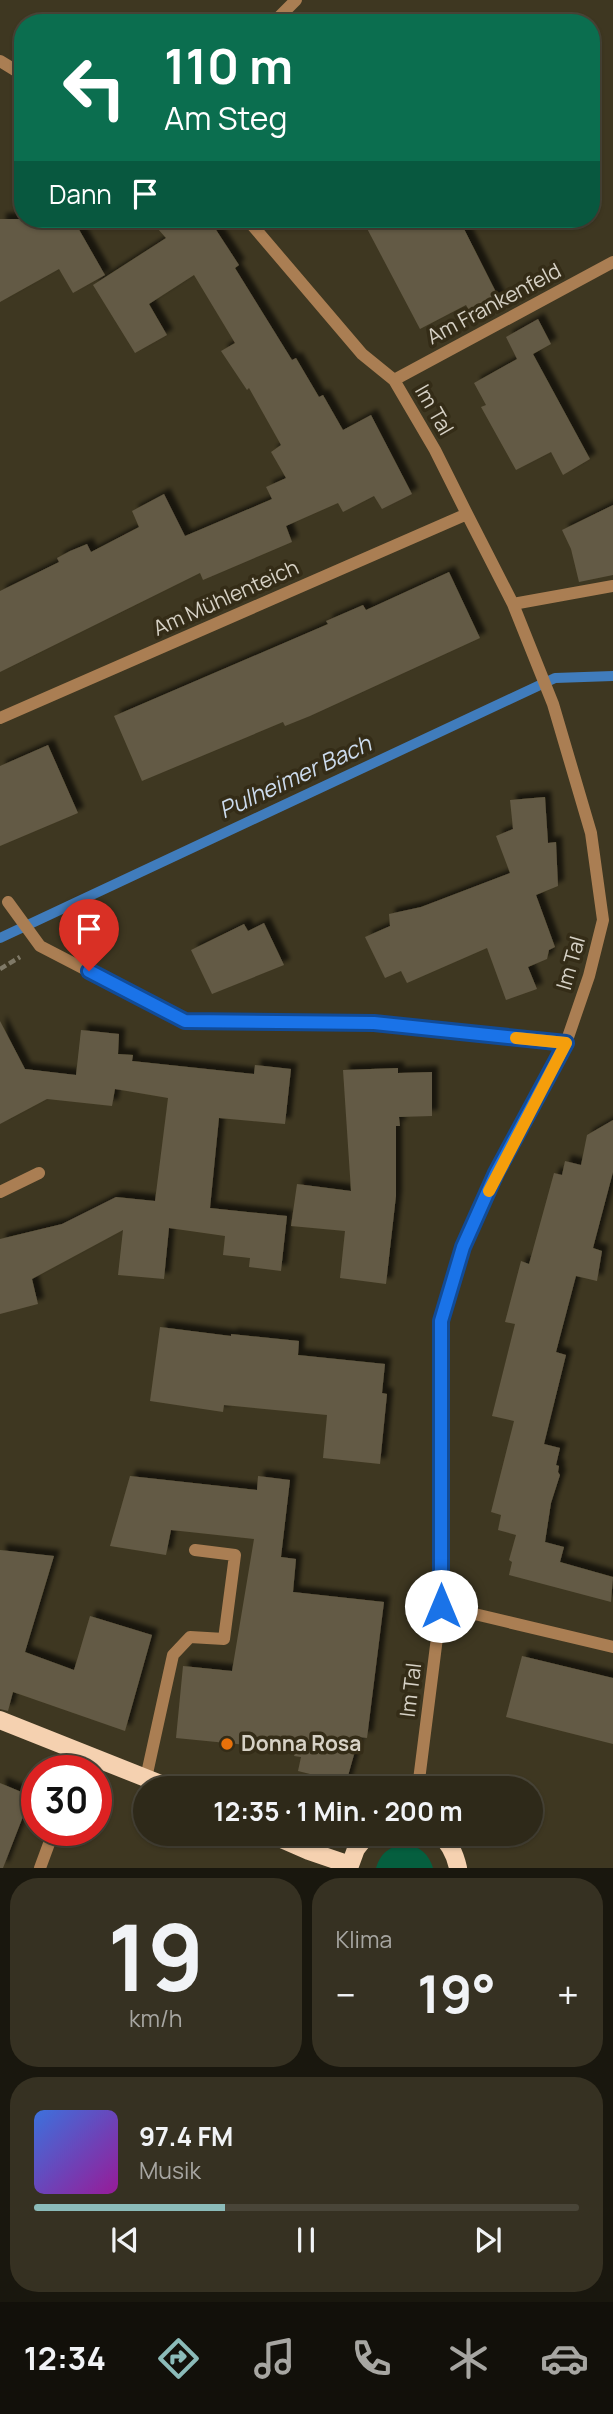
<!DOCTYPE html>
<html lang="de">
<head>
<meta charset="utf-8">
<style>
  body { margin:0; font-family:Manrope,sans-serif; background:#363122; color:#f1f3f6; height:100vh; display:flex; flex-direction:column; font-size:26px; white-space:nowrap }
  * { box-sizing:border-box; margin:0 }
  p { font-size:23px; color:#a7a6a2 }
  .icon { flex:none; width:38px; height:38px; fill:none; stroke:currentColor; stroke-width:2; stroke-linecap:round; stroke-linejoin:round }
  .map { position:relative; height:1868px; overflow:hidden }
  .sheet { display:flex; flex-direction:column; gap:10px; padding:10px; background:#19170e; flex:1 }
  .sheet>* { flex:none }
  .top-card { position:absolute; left:14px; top:14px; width:586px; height:214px; border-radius:28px; box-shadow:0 2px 5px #0004,0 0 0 2px #494538; background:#0b6e4f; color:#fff; overflow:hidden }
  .speed { position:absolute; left:21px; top:1755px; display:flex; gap:14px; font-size:35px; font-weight:700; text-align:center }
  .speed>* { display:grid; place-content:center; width:91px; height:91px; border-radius:50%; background:#2e2919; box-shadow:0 2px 5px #0004,0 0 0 2px #494538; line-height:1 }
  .speed .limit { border:10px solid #d22; background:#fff; color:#111 }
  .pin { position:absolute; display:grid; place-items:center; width:60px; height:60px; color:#fff; margin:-72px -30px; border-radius:50% 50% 50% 0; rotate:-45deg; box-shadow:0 0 7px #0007 }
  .pin .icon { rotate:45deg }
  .me { position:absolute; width:77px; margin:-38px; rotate:0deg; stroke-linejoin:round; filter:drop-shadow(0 0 5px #0008) }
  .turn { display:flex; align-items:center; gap:24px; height:147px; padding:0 35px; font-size:32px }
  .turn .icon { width:91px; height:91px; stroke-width:2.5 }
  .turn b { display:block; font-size:49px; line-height:60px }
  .then { display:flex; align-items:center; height:66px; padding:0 35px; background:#0003; gap:14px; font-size:26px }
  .big { font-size:52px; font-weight:700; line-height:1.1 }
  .sheet .widget { flex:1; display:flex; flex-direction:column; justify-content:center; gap:10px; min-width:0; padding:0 24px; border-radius:28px; background:#363122 }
  .sheet .dial { align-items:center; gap:0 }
  .dial b { font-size:91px; line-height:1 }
  .song { display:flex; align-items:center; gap:21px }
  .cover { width:84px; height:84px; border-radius:10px; background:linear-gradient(135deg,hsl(220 70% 55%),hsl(300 70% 35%)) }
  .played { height:7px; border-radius:4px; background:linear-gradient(90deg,#8bbbb9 35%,#494538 35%) }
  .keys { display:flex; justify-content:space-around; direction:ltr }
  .heat { display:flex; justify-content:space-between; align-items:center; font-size:38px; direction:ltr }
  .sheet .tiles { flex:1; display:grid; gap:10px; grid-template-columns:1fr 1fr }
  .widget:last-child { grid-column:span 2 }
  .trip { position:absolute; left:133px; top:1776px; width:410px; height:70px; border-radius:35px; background:#2e2919; box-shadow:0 2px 5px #0004,0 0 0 2px #494538; font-weight:700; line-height:70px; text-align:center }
  .menu { display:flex; height:112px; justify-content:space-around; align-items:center; background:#12100a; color:#a7a6a2 }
  .menu .icon { width:49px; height:49px }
  .menu .active { color:#8bbbb9 }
  .menu b { font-size:32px; color:#f1f3f6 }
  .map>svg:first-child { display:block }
  .green { fill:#055f3f }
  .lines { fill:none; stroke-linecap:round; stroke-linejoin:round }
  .stream { stroke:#407cbc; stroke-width:10 }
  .building { fill:#635a44; filter:url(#shadow) }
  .path { stroke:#7f7967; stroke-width:4.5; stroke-dasharray:7 3.5; stroke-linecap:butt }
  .minor { stroke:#aa7e53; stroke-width:12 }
  .major { stroke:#f5d1b0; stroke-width:18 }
  .route-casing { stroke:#114b97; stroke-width:18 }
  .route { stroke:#1a73e8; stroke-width:12 }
  .slow { stroke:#f59e0b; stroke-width:12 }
  .food-dot { fill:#e8710a; stroke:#342c17; stroke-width:2.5 }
  .labels { text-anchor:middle; stroke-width:7; stroke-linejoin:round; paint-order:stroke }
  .street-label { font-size:21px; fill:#d6d1c5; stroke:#342c17 }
  .poi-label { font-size:21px; font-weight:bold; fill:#d6d1c5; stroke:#342c17; text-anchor:start }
  .water-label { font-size:23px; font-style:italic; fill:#ccdbed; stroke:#342c17 }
</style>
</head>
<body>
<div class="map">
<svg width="613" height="1868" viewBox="0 0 613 1868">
  <defs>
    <filter id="shadow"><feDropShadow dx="6" dy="-6" stdDeviation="2" flood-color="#0009"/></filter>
  </defs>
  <rect width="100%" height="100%" fill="#3e3721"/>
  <path class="green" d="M401,1844C418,1845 428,1852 433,1868H376C380,1854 388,1848 401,1844Z"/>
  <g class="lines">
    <path class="stream" d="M0,938L555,678L613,676"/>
  </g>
  <path class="building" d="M0,219H73L105,275L73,293L59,269L0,302Z
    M149,219H209L239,265L235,268L292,360L296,358L319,397L323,395L343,430L371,415L412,494L382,509L374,496L343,512L338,503L286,526L292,542L203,580L200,573L0,672V591L59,562L57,558L70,551L87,544L91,552L139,527L132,511L164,494L185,536L272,499L266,487L286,478L271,452L281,445L249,388L247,390L221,351L235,343L194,275L149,304L167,335L135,353L93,285L166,238Z
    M362,219H459L500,300L472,316L466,305L420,329Z
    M538,319L551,344L533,354L590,459L563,475L551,452L516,470L481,407L486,405L474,383L517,359L506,337Z
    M613,505V575L579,582L571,549L562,530Z
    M449,572L480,638L310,716L285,726L283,722L142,781L114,716L328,624L326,621L363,605L366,610Z
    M48,745L78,813L0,846V766Z
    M545,797L548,843L556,842L558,886L536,895L555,947L549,950L547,959L528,967L537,989L506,1000L487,948L407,983L401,971L385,978L365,937L390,926L389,914L421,907L510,873L496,836L513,829L510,800Z
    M264,923L284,965L212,994L191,950L244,924L248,931Z
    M0,1021L25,1069L76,1075L81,1030L119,1034L118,1054L133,1055L132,1061L254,1074L255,1065L291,1069L285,1124L219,1118L210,1208L287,1216L281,1271L249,1267L250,1258L223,1255L225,1236L169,1228L164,1279L118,1275L123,1230L32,1279L38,1304L0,1314V1239L62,1224L116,1197L155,1201L168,1098L115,1089L112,1106L47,1099L0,1124Z
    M398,1068V1073L432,1072V1116L399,1117L400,1126H396V1196L386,1284L340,1278L345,1231L291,1226L297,1184L351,1191L343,1070Z
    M613,1120V1172L593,1248L602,1251L597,1281L576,1276L556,1352L566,1355L544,1444L560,1448L556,1465L559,1466L558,1472L560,1475L551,1503L545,1542L564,1547L560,1562L613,1577L611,1602L509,1575L512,1562L509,1560L516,1535L498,1530L501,1515L491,1512L514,1421L492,1416L515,1324L505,1322L521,1261L529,1264L554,1173L562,1175L565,1161L581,1165L587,1135Z
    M160,1327L231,1336V1334L299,1341L298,1355L385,1364L382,1393L387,1394L380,1464L323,1458L327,1415L224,1405L223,1412L150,1401Z
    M130,1476L257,1490L258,1476L290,1480L281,1557L296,1559L293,1592L384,1602L367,1738L359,1737L346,1783L298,1771L301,1757L294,1756L296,1750L176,1738L183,1666L232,1671L254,1539L171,1530L166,1555L110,1546Z
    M0,1550L54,1556L25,1652L74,1670L90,1616L152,1635L125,1731L13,1692L8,1711L0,1709Z
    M522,1656L613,1678V1744L506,1717Z
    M0,1783L31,1796L3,1868H0Z"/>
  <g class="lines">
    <path class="path" d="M0,969L20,957"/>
    <path class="minor" d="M273,23L296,0
      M0,61L23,75
      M247,219L362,354L394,380L435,450L467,514L513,604L553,704L591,833L603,920L589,976L566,1043L496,1173L463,1247L441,1321V1606L418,1788
      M394,380L613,262
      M513,604L613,586
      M0,718L467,514
      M8,902L40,946L185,1021L374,1023L566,1043
      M0,1192L39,1173
      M441,1606L613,1647
      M78,1771L85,1754
      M146,1778L173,1655L190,1637L224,1639L235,1555L195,1550
      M40,1868L54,1830"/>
    <path class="major" d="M0,1720L171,1788
      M270,1834L309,1851L350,1865
      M439,1834C450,1843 455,1854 458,1868
      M349,1868L356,1849L368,1834"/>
  </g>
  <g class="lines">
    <defs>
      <path id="route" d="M89,971L185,1021L374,1023L566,1043L496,1173L463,1247L441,1321V1606"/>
    </defs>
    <use href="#route" class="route-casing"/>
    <use href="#route" class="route"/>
    <path class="slow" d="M489,1191L566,1043L516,1038"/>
  </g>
  <circle class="food-dot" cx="227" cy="1744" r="7"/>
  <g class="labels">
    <g class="street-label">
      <text transform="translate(494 304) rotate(-28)" y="7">Am Frankenfeld</text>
      <text transform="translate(434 410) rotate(60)" y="7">Im Tal</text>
      <text transform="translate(226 598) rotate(-24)" y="7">Am Mühlenteich</text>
      <text transform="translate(571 963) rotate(-74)" y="7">Im Tal</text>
      <text transform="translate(411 1690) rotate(-83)" y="7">Im Tal</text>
    </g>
    <g class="poi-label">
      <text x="241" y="1751">Donna Rosa</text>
    </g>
    <g class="water-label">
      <text transform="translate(295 777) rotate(-25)" y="8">Pulheimer Bach</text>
    </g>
  </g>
</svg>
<div class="speed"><div class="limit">30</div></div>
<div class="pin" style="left:89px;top:971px;background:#d93025"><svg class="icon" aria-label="arrive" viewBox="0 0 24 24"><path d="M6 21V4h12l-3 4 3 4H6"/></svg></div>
<svg class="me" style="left:441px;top:1606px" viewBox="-20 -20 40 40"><circle r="19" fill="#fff"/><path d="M0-13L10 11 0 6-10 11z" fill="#1a73e8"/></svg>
<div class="trip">12:35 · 1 Min. · 200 m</div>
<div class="top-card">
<div class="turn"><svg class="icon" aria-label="left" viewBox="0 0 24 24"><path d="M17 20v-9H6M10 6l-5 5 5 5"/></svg><div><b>110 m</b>Am Steg</div></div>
<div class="then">Dann<svg class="icon" aria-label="arrive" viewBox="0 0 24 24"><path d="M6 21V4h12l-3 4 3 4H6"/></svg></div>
</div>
</div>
<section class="sheet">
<div class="tiles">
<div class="widget dial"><b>19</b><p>km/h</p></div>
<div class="widget"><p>Klima</p>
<div class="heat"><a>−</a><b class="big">19°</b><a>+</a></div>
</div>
<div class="widget">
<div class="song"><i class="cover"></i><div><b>97.4 FM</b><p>Musik</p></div></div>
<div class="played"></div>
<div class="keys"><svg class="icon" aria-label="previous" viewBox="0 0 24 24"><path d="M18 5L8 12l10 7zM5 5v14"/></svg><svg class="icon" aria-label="pause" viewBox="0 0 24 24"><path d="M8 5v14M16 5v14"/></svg><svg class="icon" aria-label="next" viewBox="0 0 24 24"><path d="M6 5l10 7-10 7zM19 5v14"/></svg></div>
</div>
</div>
</section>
<nav class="menu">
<b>12:34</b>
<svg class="icon active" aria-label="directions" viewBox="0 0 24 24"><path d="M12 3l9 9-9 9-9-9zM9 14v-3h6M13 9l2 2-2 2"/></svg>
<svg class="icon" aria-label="music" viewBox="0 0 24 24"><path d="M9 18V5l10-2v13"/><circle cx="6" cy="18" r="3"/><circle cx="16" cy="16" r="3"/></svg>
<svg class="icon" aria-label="phone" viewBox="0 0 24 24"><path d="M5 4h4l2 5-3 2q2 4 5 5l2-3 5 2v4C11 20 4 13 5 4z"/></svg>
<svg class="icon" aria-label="climate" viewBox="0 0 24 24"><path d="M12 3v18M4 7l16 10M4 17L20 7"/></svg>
<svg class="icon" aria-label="car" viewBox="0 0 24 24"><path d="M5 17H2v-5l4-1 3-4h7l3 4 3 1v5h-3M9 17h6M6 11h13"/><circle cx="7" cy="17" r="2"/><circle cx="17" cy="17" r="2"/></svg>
</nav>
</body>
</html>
